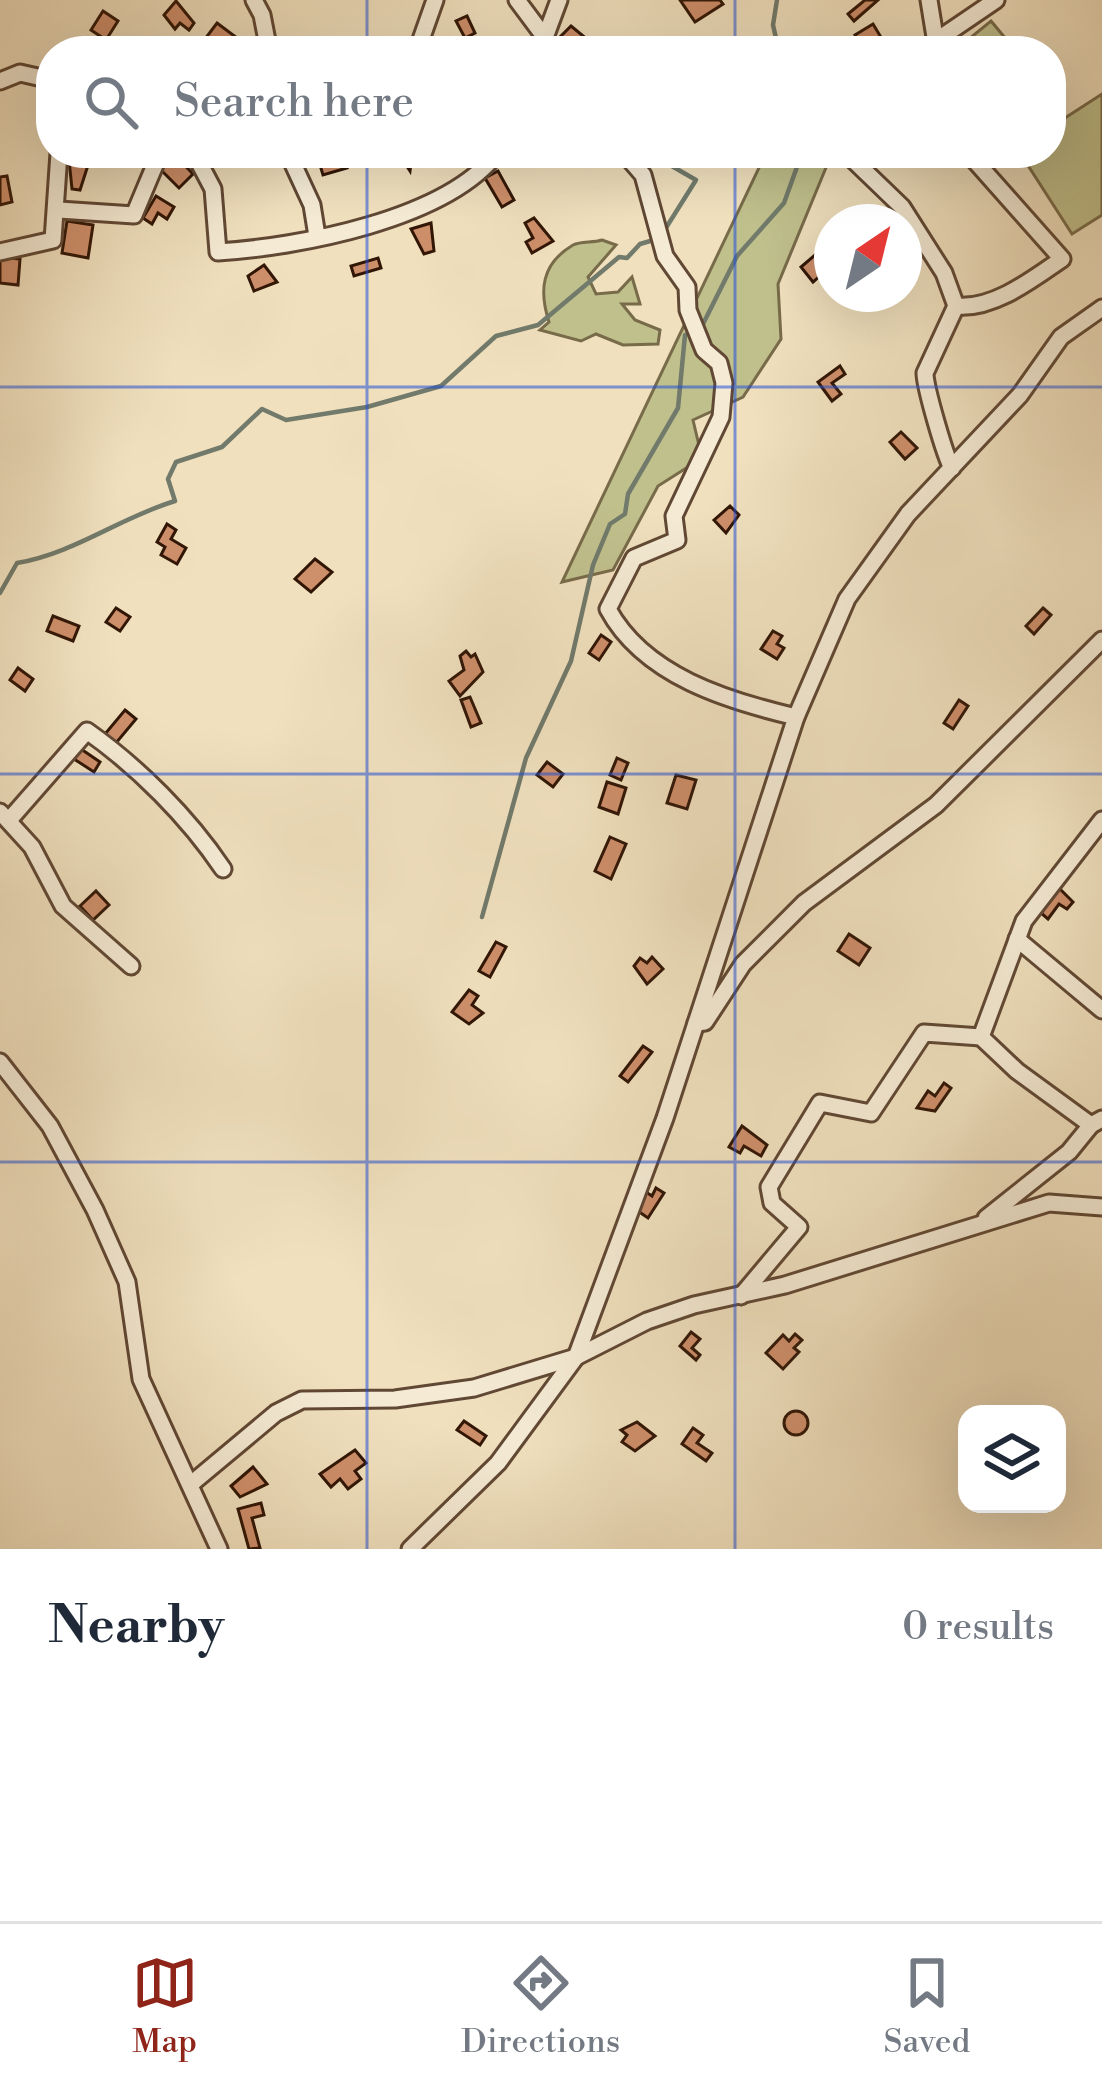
<!DOCTYPE html>
<style>
:root{--surface:#fff;--page:#f6f6f7;--text:#1f2937;--muted:#747a83;--line:#e0e1e3;--accent:#8f2418}
body{margin:0;font-family:"Libre Bodoni",serif;background:var(--page);color:var(--text)}
.controls{position:absolute;right:36px;bottom:36px;display:grid;overflow:hidden;border-radius:24px;box-shadow:0 12px 48px #0002}
.controls button{width:108px;height:108px;display:grid;place-items:center;padding:0;border:0;border-bottom:3px solid var(--line);background:var(--surface);color:var(--text);font:60px sans-serif}
.compass{position:absolute;left:814px;top:204px;width:108px;height:108px;border-radius:50%;background:var(--surface);box-shadow:0 12px 48px #0002;rotate:35deg}
.list{margin:0;padding:0;list-style:none}
h2{display:flex;justify-content:space-between;align-items:center;height:156px;margin:0;padding:0 48px;font-size:51px}
h2 small{font-size:39px;font-weight:400;color:var(--muted)}
.icon{flex:none;width:66px;height:66px;fill:none;stroke:currentColor;stroke-width:2;stroke-linecap:round;stroke-linejoin:round}
.map{position:relative;flex:none;width:1102px;height:1549px;overflow:hidden}
.search{position:absolute;background:var(--surface);box-shadow:0 12px 48px #0002;left:36px;right:36px;top:36px;height:132px;display:flex;align-items:center;gap:30px;box-sizing:border-box;padding:0 42px;border-radius:48px;color:var(--muted);font-size:45px}
.sheet{height:372px;background:var(--surface)}
nav{display:flex;justify-content:space-around;align-items:center;box-sizing:border-box;height:168px;border-top:3px solid var(--line);background:var(--surface);font-size:33px;color:var(--muted)}
nav a{display:grid;justify-items:center;gap:6px}
nav .on{color:var(--accent)}
.map>svg:first-child{display:block}
</style>
<div class="map">
<svg width="1102" height="1549" viewBox="0 0 1102 1549">
<rect width="100%" height="100%" fill="#f0e0be"/>
<filter id="stains"><feTurbulence type="fractalNoise" baseFrequency=".00167" numOctaves="4"/><feColorMatrix values="0 0 0 0 .2 0 0 0 0 .09 0 0 0 0 .02 0 0 0 .5 -.17"/></filter>
<radialGradient id="worn" r=".72"><stop offset=".6" stop-color="#630" stop-opacity="0"/><stop offset="1" stop-color="#630" stop-opacity=".3"/></radialGradient>
<g fill="#c0c08d" stroke="#786b4a" stroke-width="3">
<path d="M991,21L1016,51H954Z"/>
<path d="M1102,94V215L1072,234L1020,153H1051V127Z"/>
<path d="M766,153H832L778,284L781,339L743,397L693,420L702,458L658,486L613,570L562,582Z"/>
<path d="M602,240L616,245L588,277L596,294L618,292L632,277L640,304H622L635,320L660,330L658,344L623,345L596,334L581,341L540,330L549,322C539,291 541,264 573,245C581,241 593,243 602,240Z"/>
</g>
<g fill="none" stroke-linecap="round" stroke-linejoin="round">
<g stroke="#717a6b" stroke-width="4.5">
<path d="M777,0L773,25L779,51"/>
<path d="M664,231L696,180L670,165L671,153"/>
<path d="M702,326L737,256L784,203L802,153"/>
<path d="M0,593L17,563C75,553 119,518 175,501L168,479L176,462L222,447L262,409L286,420L367,407L441,386L496,336L538,325L619,257L627,258L640,244L657,239"/>
<path d="M482,917L526,758L571,661L593,565L610,524L625,514L628,494L678,408L685,335L693,332"/>
</g>
</g>
<g fill="#ce8f6b" stroke="#311606" stroke-width="3">
<path d="M680,0H720L723,4L695,22Z"/>
<path d="M865,0H878L854,21L848,14Z"/>
<path d="M176,1L194,23L189,30L180,23L175,29L164,15Z"/>
<path d="M103,11L118,21L106,40L91,30Z"/>
<path d="M467,16L475,33L465,38L456,21Z"/>
<path d="M217,23L241,41L234,49L220,39L215,46L205,39Z"/>
<path d="M873,24L882,39L861,44L855,35Z"/>
<path d="M571,26L588,40L593,49L565,51L558,39Z"/>
<path d="M323,153H342L347,168L323,175L317,155Z"/>
<path d="M419,153L421,166L411,163L410,171L399,154Z"/>
<path d="M175,155L193,174L179,188L161,170Z"/>
<path d="M69,160L89,162L80,190L72,189Z"/>
<path d="M498,171L514,200L502,207L485,178Z"/>
<path d="M7,176L12,202L0,205V177Z"/>
<path d="M156,196L174,207L167,219L158,213L152,224L143,218Z"/>
<path d="M534,218L553,241L532,253L526,242L533,238L525,223Z"/>
<path d="M67,221L93,225L88,258L62,253Z"/>
<path d="M431,223L434,251L424,254L411,229Z"/>
<path d="M822,249L832,265L813,282L801,267Z"/>
<path d="M0,257L20,259L18,285L0,283Z"/>
<path d="M378,258L381,268L354,276L351,266Z"/>
<path d="M264,265L277,282L254,291L248,276Z"/>
<path d="M840,366L845,374L832,383L841,394L832,401L818,382Z"/>
<path d="M901,432L917,448L905,459L890,442Z"/>
<path d="M730,506L739,515L726,533L714,520Z"/>
<path d="M167,524L176,530L171,539L186,548L177,564L161,555L165,547L157,542Z"/>
<path d="M315,559L332,572L311,592L295,579Z"/>
<path d="M116,608L130,617L120,631L106,622Z"/>
<path d="M1043,608L1051,615L1034,634L1026,626Z"/>
<path d="M53,616L79,626L73,641L47,631Z"/>
<path d="M773,631L782,636L777,644L784,648L777,659L761,649Z"/>
<path d="M601,635L611,642L599,660L589,653Z"/>
<path d="M466,651L471,657L475,654L483,672L460,696L449,681L464,670L460,656Z"/>
<path d="M18,668L33,679L25,691L10,680Z"/>
<path d="M470,697L481,723L471,727L461,700Z"/>
<path d="M959,700L968,706L953,729L944,723Z"/>
<path d="M125,710L136,719L116,743L105,734Z"/>
<path d="M81,749L100,762L94,772L74,759Z"/>
<path d="M617,758L628,763L621,780L610,775Z"/>
<path d="M547,762L563,774L553,787L537,775Z"/>
<path d="M676,775L696,780L687,809L667,803Z"/>
<path d="M607,782L626,788L618,814L599,807Z"/>
<path d="M610,837L626,844L611,879L595,871Z"/>
<path d="M1059,888L1073,902L1067,909L1059,904L1048,919L1041,913Z"/>
<path d="M96,891L109,905L93,920L80,906Z"/>
<path d="M849,934L870,948L859,965L838,951Z"/>
<path d="M496,942L506,947L490,977L479,971Z"/>
<path d="M652,957L663,969L647,984L634,966L640,958L647,963Z"/>
<path d="M469,990L478,996L472,1005L483,1013L469,1024L452,1012Z"/>
<path d="M643,1046L652,1052L628,1082L620,1076Z"/>
<path d="M944,1083L951,1088L935,1111L917,1108L928,1091L935,1096Z"/>
<path d="M742,1126L767,1145L761,1156L744,1146L740,1153L729,1147Z"/>
<path d="M656,1188L664,1193L648,1218L635,1209L646,1192L652,1196Z"/>
<path d="M691,1332L700,1339L692,1348L700,1355L696,1360L680,1346Z"/>
<path d="M795,1334L802,1340L794,1348L799,1352L783,1369L766,1353L783,1335L789,1341Z"/>
<circle cx="796" cy="1423" r="12"/>
<path d="M464,1421L486,1436L480,1445L457,1430Z"/>
<path d="M637,1422L655,1436L635,1451L622,1442L627,1435L621,1430Z"/>
<path d="M693,1428L703,1435L697,1443L712,1453L706,1461L682,1444Z"/>
<path d="M355,1450L366,1463L355,1471L361,1479L348,1489L340,1479L331,1487L320,1474Z"/>
<path d="M253,1467L267,1484L240,1497L231,1486Z"/>
<path d="M261,1503L264,1515L252,1518L260,1548L249,1549L238,1509Z"/>
</g>
<g fill="none" stroke-linecap="round" stroke-linejoin="round">
<defs>
<g id="minor">
<path d="M254,0L262,15L269,51"/>
<path d="M517,0L555,51"/>
<path d="M929,0L935,37"/>
<path d="M417,51L435,0"/>
<path d="M540,51L559,0"/>
<path d="M921,51L996,0"/>
<path d="M0,81L20,73L51,80"/>
<path d="M194,153L213,189L218,252C297,247 446,220 497,153"/>
<path d="M288,153L312,205L317,236"/>
<path d="M624,153L643,175L665,256L687,287L688,310L704,350L719,363L724,383L721,417L674,516L677,540L634,558L608,609C644,676 728,701 796,717"/>
<path d="M846,153L902,207L944,273L956,306L925,373C925,387 945,456 952,468"/>
<path d="M59,210L134,215L160,153"/>
<path d="M0,252L53,240L59,153"/>
<path d="M956,306C993,310 1033,279 1062,259L968,153"/>
<path d="M0,812L32,847L63,906L131,966"/>
<path d="M10,819L87,731C138,767 188,817 223,869"/>
<path d="M1102,820L1024,921L981,1037L1017,1071L1091,1125L1102,1119"/>
<path d="M1017,939L1102,1010"/>
<path d="M696,1023L705,1022L743,964L804,903L936,805L1102,640"/>
<path d="M0,1062L50,1126L95,1210L127,1282L141,1379L219,1549"/>
<path d="M986,1218L1069,1152L1091,1125"/>
<path d="M741,1296L799,1227L772,1203L769,1187L820,1103L871,1113L924,1033L981,1037"/>
<path d="M191,1484L276,1413L302,1400L395,1399L474,1388L576,1357L647,1321L694,1305L785,1285L1049,1203L1102,1207"/>
<path d="M410,1549L498,1463L576,1357L665,1118L796,717L847,599L908,514L1020,395L1061,337L1102,308"/>
</g>
</defs>
<use href="#minor" stroke="#614834" stroke-width="21"/>
<use href="#minor" stroke="#f5ebd5" stroke-width="15"/>
</g>
<path fill="none" stroke="#1d4ed8" stroke-width="3" stroke-opacity="0.55" d="M367,0V51M735,0V51M367,153V1549M735,153V1549M0,387H1102M0,774H1102M0,1162H1102"/>
<rect width="100%" height="100%" filter="url(#stains)"/>
<rect width="100%" height="100%" fill="url(#worn)"/>
</svg>
<div class="controls">
<button><svg class="icon" aria-label="layers" viewBox="0 0 24 24"><path d="M12 4l9 5-9 5-9-5zM3 14l9 5 9-5"/></svg></button>
</div>
<svg class="compass" viewBox="-18 -18 36 36"><path d="M0-13l5 13h-10z" fill="#e53935"/><path d="M0 13l5-13h-10z" fill="#747a83"/></svg>
<div class="search"><svg class="icon" aria-label="search" viewBox="0 0 24 24"><circle cx="10" cy="10" r="6"/><path d="M15 15l6 6"/></svg>Search here</div>
</div>
<section class="sheet">
<h2>Nearby<small>0 results</small></h2>
<ul class="list">
</ul>
</section>
<nav>
<a class="on"><svg class="icon" aria-label="map" viewBox="0 0 24 24"><path d="M3 6l6-2 6 2 6-2v14l-6 2-6-2-6 2zM9 4v14M15 6v14"/></svg>Map</a>
<a><svg class="icon" aria-label="directions" viewBox="0 0 24 24"><path d="M12 3l9 9-9 9-9-9zM9 14v-3h6M13 9l2 2-2 2"/></svg>Directions</a>
<a><svg class="icon" aria-label="saved" viewBox="0 0 24 24"><path d="M7 4h10v16l-5-4-5 4z"/></svg>Saved</a>
</nav>
